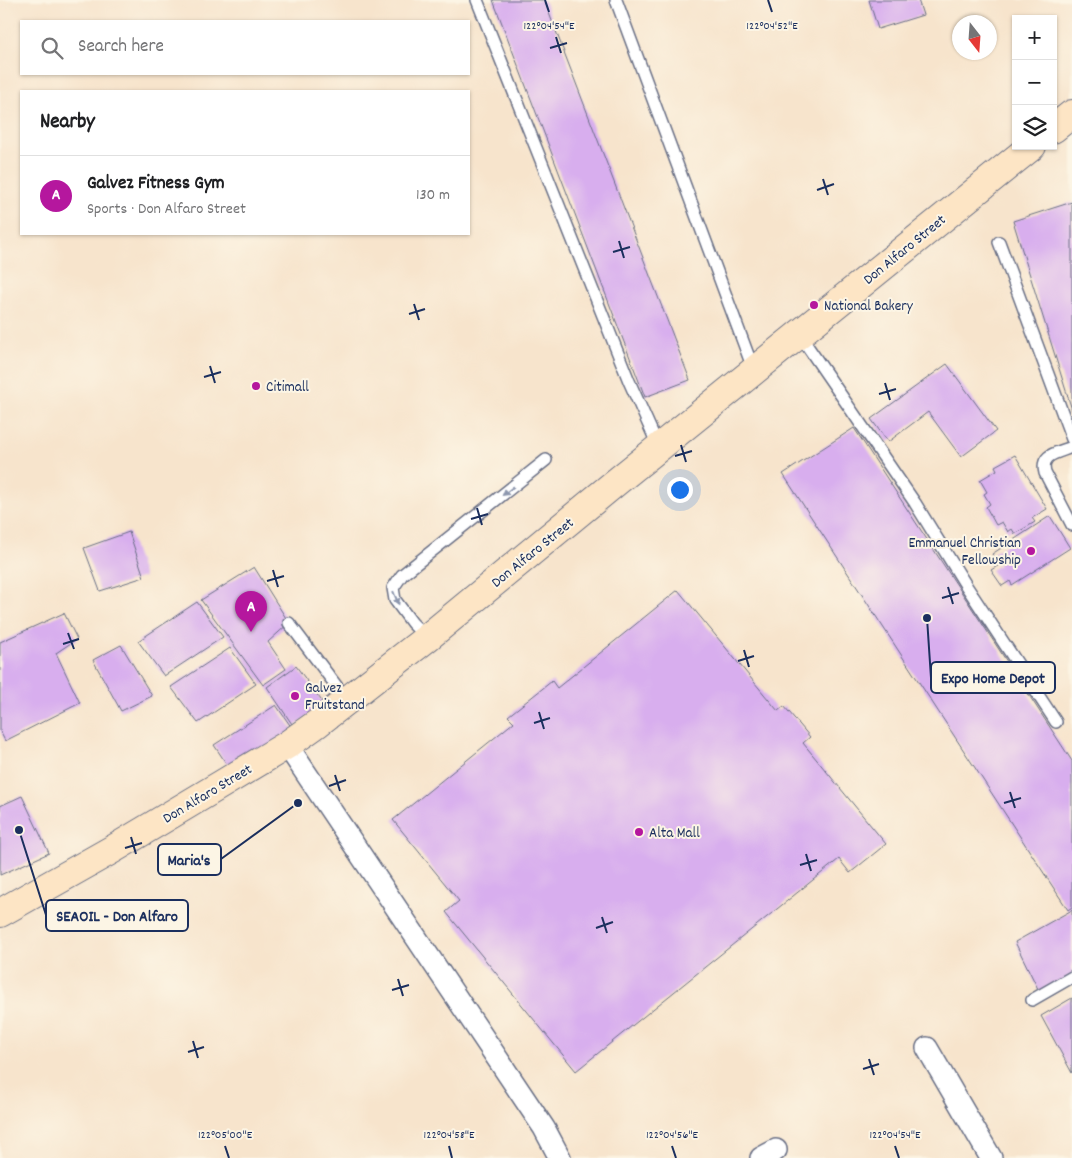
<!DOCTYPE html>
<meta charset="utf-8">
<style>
:root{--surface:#fff;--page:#f2f2f2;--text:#202124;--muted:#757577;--line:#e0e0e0;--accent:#b5179e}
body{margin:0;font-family:Dekko,sans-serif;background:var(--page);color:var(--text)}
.controls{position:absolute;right:15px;top:15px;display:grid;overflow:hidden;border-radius:0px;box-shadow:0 1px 4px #0004}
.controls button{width:45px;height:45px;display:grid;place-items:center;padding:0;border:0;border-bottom:1px solid var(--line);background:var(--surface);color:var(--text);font:25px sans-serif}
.compass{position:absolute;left:952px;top:15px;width:45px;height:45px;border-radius:50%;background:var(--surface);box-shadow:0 1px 4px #0004;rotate:163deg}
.you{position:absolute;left:679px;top:489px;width:18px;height:18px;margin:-12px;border:4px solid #fff;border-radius:50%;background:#1a73e8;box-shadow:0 0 0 8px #1a73e833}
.badge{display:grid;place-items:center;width:32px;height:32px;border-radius:50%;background:var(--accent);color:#fff;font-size:16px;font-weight:700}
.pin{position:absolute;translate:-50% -41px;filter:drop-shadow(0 1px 2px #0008)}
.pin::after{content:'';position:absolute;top:26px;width:18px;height:15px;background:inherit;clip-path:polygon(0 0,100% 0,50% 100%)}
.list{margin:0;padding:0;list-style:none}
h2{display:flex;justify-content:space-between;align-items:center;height:65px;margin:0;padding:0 20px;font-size:21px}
h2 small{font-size:16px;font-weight:400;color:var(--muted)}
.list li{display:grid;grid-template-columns:32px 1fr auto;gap:15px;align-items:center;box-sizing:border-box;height:80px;padding:0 20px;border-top:1px solid var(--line)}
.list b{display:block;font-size:19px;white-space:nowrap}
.list p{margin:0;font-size:16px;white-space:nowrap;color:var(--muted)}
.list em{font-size:16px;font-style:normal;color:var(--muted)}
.icon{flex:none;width:28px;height:28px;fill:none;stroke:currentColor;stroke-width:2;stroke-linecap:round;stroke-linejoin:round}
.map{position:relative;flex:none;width:1072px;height:1158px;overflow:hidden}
.search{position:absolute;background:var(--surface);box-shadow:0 1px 4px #0004;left:20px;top:20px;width:450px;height:55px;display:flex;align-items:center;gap:12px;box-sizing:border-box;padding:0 18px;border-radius:0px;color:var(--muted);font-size:19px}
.panel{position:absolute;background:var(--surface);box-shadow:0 1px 4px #0004;left:20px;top:90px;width:450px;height:145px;border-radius:0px}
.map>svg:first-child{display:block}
</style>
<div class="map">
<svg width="1072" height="1158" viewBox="0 0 1072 1158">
<rect width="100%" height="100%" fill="#fcf5e5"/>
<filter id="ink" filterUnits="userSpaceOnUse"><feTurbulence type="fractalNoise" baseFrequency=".02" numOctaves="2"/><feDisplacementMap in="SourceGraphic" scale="10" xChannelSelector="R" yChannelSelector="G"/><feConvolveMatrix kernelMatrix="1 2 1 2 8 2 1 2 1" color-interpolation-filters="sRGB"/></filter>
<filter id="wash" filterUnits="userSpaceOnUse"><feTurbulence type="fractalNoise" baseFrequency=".0096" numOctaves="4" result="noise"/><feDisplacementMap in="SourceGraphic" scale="20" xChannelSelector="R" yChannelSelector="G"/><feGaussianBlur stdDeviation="1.12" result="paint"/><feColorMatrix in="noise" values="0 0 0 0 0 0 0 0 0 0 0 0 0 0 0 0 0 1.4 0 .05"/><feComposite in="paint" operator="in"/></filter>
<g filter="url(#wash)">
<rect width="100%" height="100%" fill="#f7e4cc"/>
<g id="blocks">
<g fill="#d8aeee">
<path d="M493,0H544L690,380L645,397Z"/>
<path d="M869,0H918L923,15L878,29Z"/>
<path d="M1072,202V410L1013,221Z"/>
<path d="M947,364L996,431L961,457L928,412L888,442L871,419Z"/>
<path d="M854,428L1072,761V907L1068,910L783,474Z"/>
<path d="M1015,455L1047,509L1032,518L1035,522L1015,534L1012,529L1008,532L1002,522L996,525L986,507L990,504L984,494L987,492L980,480L997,470L995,466Z"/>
<path d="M1050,516L1070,548L1012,585L1010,581L1002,586L991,570L999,565L992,554Z"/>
<path d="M129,532L144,577L100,591L84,548Z"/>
<path d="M254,567L289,623L268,642L286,669L263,685L201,600Z"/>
<path d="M678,590L778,711L784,706L810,737L803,743L886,844L850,873L839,859L576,1071L446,912L459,901L393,820L514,722L508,716L552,681L557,688Z"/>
<path d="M197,602L223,637L164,676L138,641Z"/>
<path d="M64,613L77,639L56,653L80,703L5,741L0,731V642Z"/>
<path d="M121,645L152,696L121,711L93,660Z"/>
<path d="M230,648L256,684L198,723L171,687Z"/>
<path d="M296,666L324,704L294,727L267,687Z"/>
<path d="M276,705L294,731L232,772L214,745Z"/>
<path d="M22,796L49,853L0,875V806Z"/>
<path d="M1072,910V977L1041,995L1015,942Z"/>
<path d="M1072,998V1073L1041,1016Z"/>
</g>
</g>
</g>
<g filter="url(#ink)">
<use href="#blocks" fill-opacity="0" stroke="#686e84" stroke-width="1"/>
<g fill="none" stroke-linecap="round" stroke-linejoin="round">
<defs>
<g id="service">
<path d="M477,0L629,381L659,448"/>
<path d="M616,0L754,371"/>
<path d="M999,242L1072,439"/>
<path d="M799,334L915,503L967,587L1056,722"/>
<path d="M1072,447C1057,453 1040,454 1045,473L1072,525"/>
<path d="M289,623L347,700"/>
<path d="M427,638L412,623L395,600L393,588L402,575L546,460"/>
<path d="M1032,1000L1072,977"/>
</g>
<g id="minor">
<path d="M287,745L544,1128L560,1158"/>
<path d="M927,1048L991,1158"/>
<path d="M761,1158L776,1150"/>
</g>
<g id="secondary">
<path d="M1053,129L1072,114"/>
<path d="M0,913L115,848L222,784L287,745L318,723L427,638L615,483L1032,146"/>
</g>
</defs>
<use href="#service" stroke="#686e84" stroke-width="14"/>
<use href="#minor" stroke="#686e84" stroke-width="24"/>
<use href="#secondary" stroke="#686e84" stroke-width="30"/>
<use href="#service" stroke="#fff" stroke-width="11"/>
<use href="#minor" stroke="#fff" stroke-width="21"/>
<use href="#secondary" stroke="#fde5c5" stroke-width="28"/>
</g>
<defs><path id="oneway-solid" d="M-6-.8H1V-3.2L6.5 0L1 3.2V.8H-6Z" transform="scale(1.25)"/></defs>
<g fill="#8d97ae">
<use href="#oneway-solid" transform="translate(508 491) rotate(142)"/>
<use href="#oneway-solid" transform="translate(396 598) rotate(67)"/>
</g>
</g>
<path fill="none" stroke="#1b2f5e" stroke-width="2" d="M545,0L549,12M768,0L772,12M556,37L561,53M550,48L567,43M823,179L828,195M817,190L834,184M619,241L624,258M613,252L630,247M414,304L419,320M409,314L425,309M210,366L215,383M204,377L221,372M885,383L890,400M879,394L896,389M681,445L686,462M675,456L692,451M477,508L482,525M471,519L488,514M273,570L278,587M267,581L284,576M948,587L953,604M942,598L959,593M68,633L74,649M63,644L79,639M744,650L749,667M738,661L754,656M539,712L544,729M534,723L550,718M335,775L340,791M329,786L346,780M1010,792L1015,808M1004,803L1021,798M131,837L136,854M125,848L142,843M806,854L811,871M800,865L817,860M602,917L607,933M596,928L613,922M398,979L403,996M392,990L409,985M193,1041L198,1058M188,1052L204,1047M869,1059L874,1075M863,1069L879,1064M225,1146L229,1158M449,1146L452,1158M672,1146L676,1158M895,1146L899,1158"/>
<g fill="#b5179e" stroke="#fcf5e5" stroke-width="2">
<circle cx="814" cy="305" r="5"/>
<circle cx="256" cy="386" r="5"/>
<circle cx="1031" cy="551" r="5"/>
<circle cx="295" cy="696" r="5"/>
<circle cx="639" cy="832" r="5"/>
</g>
<g text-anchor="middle" stroke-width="4" stroke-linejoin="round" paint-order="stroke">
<g font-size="15" fill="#1b2f5e" stroke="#fcf5e5">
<text transform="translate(904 249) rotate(-39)" y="5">Don Alfaro Street</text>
<text transform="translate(532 552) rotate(-39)" y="5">Don Alfaro Street</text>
<text transform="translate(207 793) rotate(-31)" y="5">Don Alfaro Street</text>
</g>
<g font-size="15" fill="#1b2f5e" stroke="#fcf5e5" text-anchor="start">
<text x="824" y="310">National Bakery</text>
<text x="266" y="391">Citimall</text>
<text x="1021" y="547" text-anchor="end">Emmanuel Christian<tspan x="1021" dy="17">Fellowship</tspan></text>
<text x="305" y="692">Galvez<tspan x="305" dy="17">Fruitstand</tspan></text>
<text x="649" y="837">Alta Mall</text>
</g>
</g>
<g font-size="12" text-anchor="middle" fill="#1b2f5e" stroke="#fcf5e5" stroke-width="4" stroke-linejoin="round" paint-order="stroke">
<text x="549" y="29">122°04'54"E</text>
<text x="772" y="29">122°04'52"E</text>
<text x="225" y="1138">122°05'00"E</text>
<text x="449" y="1138">122°04'58"E</text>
<text x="672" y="1138">122°04'56"E</text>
<text x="895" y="1138">122°04'54"E</text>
</g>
<path fill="none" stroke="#1b2f5e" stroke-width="2" d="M927 618L931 678M298 803L221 859M19 830L46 915"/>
<g fill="#1b2f5e" stroke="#fcf5e5" stroke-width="2">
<circle cx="927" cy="618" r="5"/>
<circle cx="298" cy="803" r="5"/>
<circle cx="19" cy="830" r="5"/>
</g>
<g fill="#fcf5e5" stroke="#1b2f5e" stroke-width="2">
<rect x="931" y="662" width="124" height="31" rx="5"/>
<rect x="158" y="844" width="63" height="31" rx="5"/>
<rect x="46" y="900" width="142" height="31" rx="5"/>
</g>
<g font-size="16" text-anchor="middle" font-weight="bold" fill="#1b2f5e">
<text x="993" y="683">Expo Home Depot</text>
<text x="189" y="865">Maria's</text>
<text x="117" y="921">SEAOIL - Don Alfaro</text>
</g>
</svg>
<div class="controls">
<button>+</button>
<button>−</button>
<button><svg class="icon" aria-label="layers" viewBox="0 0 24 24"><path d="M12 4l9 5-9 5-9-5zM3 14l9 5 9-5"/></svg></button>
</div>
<svg class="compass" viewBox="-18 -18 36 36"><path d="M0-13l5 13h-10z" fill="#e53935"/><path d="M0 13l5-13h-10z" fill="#757577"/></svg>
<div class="you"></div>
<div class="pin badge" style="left:251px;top:632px">A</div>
<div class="search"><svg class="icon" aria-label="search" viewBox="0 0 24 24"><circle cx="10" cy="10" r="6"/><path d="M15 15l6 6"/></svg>Search here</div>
<section class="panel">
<h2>Nearby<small></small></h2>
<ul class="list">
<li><span class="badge">A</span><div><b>Galvez Fitness Gym</b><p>Sports · Don Alfaro Street</p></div><em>130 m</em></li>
</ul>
</section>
</div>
